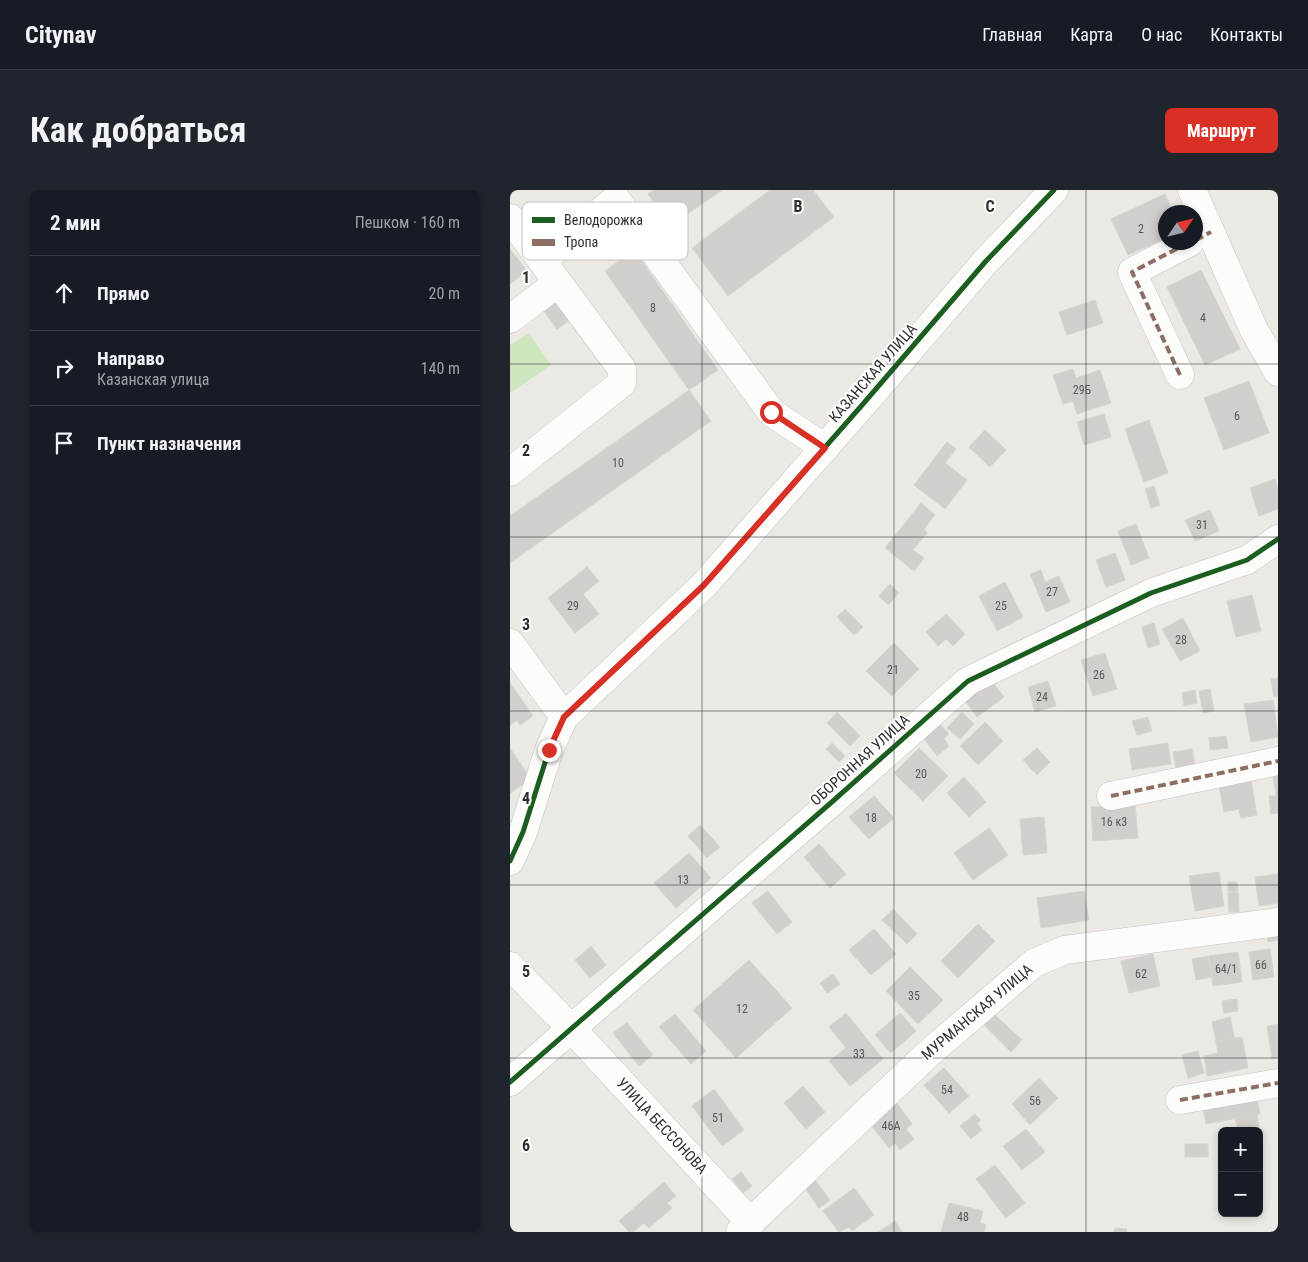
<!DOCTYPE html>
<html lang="ru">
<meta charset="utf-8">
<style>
:root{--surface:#171b24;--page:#20242c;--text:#f1f3f6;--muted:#9ea1a6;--line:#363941;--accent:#d93025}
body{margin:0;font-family:"Roboto Condensed",sans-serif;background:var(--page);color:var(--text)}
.controls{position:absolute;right:15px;bottom:15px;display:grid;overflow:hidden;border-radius:8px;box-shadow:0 2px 8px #0003}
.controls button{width:45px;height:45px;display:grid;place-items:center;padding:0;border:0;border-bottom:1px solid var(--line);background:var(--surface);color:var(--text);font:25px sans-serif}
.compass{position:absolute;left:648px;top:15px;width:45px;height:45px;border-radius:50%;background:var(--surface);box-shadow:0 2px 8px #0003;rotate:55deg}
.stop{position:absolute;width:15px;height:15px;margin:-11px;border:4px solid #d93025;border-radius:50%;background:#fff}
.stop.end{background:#d93025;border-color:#fff;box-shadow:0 1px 5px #0008}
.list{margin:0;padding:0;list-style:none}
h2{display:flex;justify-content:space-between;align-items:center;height:65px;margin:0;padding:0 20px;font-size:21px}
h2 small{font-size:16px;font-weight:400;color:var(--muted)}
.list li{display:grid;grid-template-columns:32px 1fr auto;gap:15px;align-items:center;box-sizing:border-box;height:75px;padding:0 20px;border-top:1px solid var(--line)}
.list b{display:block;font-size:19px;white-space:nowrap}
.list p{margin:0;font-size:16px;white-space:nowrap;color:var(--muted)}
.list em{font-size:16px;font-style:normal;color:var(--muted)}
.icon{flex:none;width:28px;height:28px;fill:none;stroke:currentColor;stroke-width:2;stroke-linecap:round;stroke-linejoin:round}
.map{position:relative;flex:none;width:768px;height:1042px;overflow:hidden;border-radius:8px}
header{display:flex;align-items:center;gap:30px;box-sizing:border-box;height:70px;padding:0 25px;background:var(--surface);border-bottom:1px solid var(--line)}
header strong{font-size:24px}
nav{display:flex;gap:28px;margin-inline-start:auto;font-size:18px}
.intro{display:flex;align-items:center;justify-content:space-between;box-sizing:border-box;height:120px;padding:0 30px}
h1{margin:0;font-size:35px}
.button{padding:12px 22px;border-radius:8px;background:var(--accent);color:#fff;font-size:18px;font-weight:700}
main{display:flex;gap:30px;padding:0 30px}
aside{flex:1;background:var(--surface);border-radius:8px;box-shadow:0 2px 8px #0003}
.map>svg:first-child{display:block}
</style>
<header>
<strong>Citynav</strong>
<nav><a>Главная</a><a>Карта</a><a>О нас</a><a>Контакты</a></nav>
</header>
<div class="intro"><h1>Как добраться</h1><a class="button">Маршрут</a></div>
<main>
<aside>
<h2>2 мин<small>Пешком · 160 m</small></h2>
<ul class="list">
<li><svg class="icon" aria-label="ahead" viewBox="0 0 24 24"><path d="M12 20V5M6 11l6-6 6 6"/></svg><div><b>Прямо</b></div><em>20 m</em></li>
<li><svg class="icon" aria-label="right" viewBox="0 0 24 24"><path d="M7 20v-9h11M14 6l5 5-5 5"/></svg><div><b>Направо</b><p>Казанская улица</p></div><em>140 m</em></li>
<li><svg class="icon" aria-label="arrive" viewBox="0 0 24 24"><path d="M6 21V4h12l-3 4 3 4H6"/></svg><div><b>Пункт назначения</b></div></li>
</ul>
</aside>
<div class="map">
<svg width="768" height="1042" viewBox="0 0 768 1042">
<rect width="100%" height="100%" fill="#ece8e4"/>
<path fill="#cee6be" d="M19,143L41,175L0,203V155Z"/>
<g fill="#d1cecb" stroke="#d7d4d0">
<path d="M144,0H212L160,36L138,4Z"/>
<path d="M260,0H303L324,27L218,106L182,58Z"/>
<path d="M655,4L663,22H656V48L618,65L601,29Z"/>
<path d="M0,59L17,81L0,94Z"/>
<path d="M124,60L208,180L179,200L95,81Z"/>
<path d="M691,80L730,159L695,175L657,97Z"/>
<path d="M46,104L64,127L47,139L30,116Z"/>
<path d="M585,110L593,133L557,145L549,122Z"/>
<path d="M563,179L566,188L590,180L601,213L567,224L563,211L553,214L543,185Z"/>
<path d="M739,191L759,243L714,260L694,208Z"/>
<path d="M179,200L201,231L0,373V326Z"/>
<path d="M594,224L601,247L574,255L567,232Z"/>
<path d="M639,230L658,283L634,292L615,239Z"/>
<path d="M475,240L496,260L480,277L459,257Z"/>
<path d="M437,252L446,259L435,273L457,290L435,319L404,295Z"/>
<path d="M765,289L768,299V319L749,326L740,298Z"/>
<path d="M644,296L650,315L641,318L635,299Z"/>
<path d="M411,313L425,325L414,339L417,343L403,360L414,368L404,381L375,358Z"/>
<path d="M700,320L709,341L685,351L675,330Z"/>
<path d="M626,334L639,368L621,375L608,341Z"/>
<path d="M605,363L615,390L596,397L586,370Z"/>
<path d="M77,377L89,391L73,404L89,424L65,443L38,408Z"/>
<path d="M531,380L535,392L549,386L560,412L536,422L520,384Z"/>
<path d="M495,392L513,427L487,441L469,406Z"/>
<path d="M380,394L389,403L378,415L369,406Z"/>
<path d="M742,405L751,441L726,447L717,411Z"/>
<path d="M335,419L353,437L344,445L327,427Z"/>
<path d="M436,424L455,444L443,456L436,449L428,456L416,442Z"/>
<path d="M673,428L690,461L670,471L652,439Z"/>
<path d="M644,433L650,454L638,458L632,437Z"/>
<path d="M384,453L409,479L382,506L356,481Z"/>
<path d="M595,463L607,499L583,506L571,470Z"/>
<path d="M768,488V506L764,507L761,489Z"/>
<path d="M480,489L494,507L467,527L454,509Z"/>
<path d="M538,491L546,516L525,522L518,497Z"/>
<path d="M0,493L23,526L10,535L7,530L0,535Z"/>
<path d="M700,499L704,521L693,523L689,501Z"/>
<path d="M685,500L687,513L674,516L672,503Z"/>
<path d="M763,510L768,547L741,552L734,514Z"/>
<path d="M327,522L350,546L340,556L317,533Z"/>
<path d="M452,522L464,534L450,549L437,538Z"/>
<path d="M638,527L642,541L627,545L622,531Z"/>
<path d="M426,530L439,544L434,549L439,556L427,566L411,545Z"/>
<path d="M475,532L493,551L468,575L450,556Z"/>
<path d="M716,546L718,558L700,560L699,548Z"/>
<path d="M322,553L335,566L329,572L316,559Z"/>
<path d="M658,553L661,574L622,580L619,559Z"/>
<path d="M0,558L21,589L0,603Z"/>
<path d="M409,558L438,586L413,611L384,583Z"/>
<path d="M527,558L540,572L527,585L513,570Z"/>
<path d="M682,559L686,580L667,583L663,562Z"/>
<path d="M768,576V623L761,624L759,606H766L762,577Z"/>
<path d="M740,584L747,625L731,628L729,619L714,622L708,591Z"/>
<path d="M454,587L476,612L459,627L437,603Z"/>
<path d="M364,606L384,628L359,649L339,627Z"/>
<path d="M625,614L628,648L583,651L581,617Z"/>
<path d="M534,627L537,663L513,665L510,629Z"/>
<path d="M190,635L210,657L197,668L178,646Z"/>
<path d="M479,638L498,665L463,690L444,663Z"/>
<path d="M309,654L336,684L320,698L294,667Z"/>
<path d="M179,663L201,688L166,718L144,693Z"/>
<path d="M709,682L714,716L685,721L679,686Z"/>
<path d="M768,684V713L749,716L745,687Z"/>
<path d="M718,692H727L728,701L718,702Z"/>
<path d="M258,701L282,732L267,744L242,713Z"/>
<path d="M574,701L579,730L531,738L527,708Z"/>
<path d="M728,702L729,722H719L718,703Z"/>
<path d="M383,719L407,744L397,754L372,730Z"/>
<path d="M468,734L485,751L448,788L431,771Z"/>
<path d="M364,739L386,764L361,785L339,760Z"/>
<path d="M768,740V750L758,752L756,742Z"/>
<path d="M81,756L96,775L80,788L65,770Z"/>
<path d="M760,759L764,787L743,790L739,762Z"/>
<path d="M728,762L732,792L703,796L699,766Z"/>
<path d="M643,764L650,796L619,803L611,771Z"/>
<path d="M698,766L702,787L686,790L682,769Z"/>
<path d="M239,770L282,818L226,868L183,820Z"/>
<path d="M400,777L433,810L408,834L376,801Z"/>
<path d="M323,784L330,794L317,803L310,793Z"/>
<path d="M727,809L728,821L714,823L712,811Z"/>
<path d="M336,823L373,869L340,896L319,871L336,858L319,837Z"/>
<path d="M390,823L406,841L381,863L365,845Z"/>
<path d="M165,824L196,861L181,874L149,837Z"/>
<path d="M484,824L512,850L501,862L474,835Z"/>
<path d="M720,827L725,849L706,852L702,832Z"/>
<path d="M117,833L143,865L129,876L103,843Z"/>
<path d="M768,834V868L762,869L757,836Z"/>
<path d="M732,847L738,878L697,886L694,866L708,863L706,852Z"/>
<path d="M688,861L694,883L678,888L672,865Z"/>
<path d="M434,878L459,906L439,923L414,895Z"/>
<path d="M529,888L548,908L520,935L502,914Z"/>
<path d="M293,896L315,922L296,939L274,913Z"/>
<path d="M204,899L234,940L212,956L182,916Z"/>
<path d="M746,903L750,924L696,934L692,913Z"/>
<path d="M387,913L402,934L396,939L404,949L390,960L385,953L379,958L360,934Z"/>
<path d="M465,924L471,930L467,933L472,940L461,949L450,936Z"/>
<path d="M747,925L753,959L749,960V941H728L725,928Z"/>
<path d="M516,939L535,962L512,980L493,956Z"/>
<rect x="675" y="954" width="23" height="13"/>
<path d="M485,975L515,1013L496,1028L466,989Z"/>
<path d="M231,982L242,996L233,1003L222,989Z"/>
<path d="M302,986L320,1010L309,1018L292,994Z"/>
<path d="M154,992L166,1006L157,1013L162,1018L139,1038L134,1033L123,1042H119L109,1031Z"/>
<path d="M344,998L364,1025L342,1041L339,1037L329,1042L313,1021Z"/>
<path d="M439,1013L473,1021L470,1033L476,1035L474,1042H431Z"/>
<path d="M385,1031L392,1042H368Z"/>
<path d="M605,1038L617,1039L616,1042H604Z"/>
</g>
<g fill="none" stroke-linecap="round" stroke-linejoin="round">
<defs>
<g id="minor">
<path d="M682,0L744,140L768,182"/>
<path d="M0,28L32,71"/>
<path d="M0,129L48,93"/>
<path d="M670,185L622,82L680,52"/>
<path d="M0,282L112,193V179L32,71L106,9L261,222L315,258"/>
<path d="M0,453L54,527"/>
<path d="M601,606L768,571"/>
<path d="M0,671L13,642L39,560L54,527L194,395L353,214L476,71L544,0"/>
<path d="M0,776L62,839L241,1033"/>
<path d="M0,892L323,611L458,491L641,403L737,370L768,349"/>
<path d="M670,910L768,893"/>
<path d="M230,1042L419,863L524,773L555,760L768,732"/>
</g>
</defs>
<use href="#minor" stroke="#c5c4c5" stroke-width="29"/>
<use href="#minor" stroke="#fcfcfb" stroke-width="28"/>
<g stroke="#8d6e63" stroke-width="4" stroke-dasharray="8 4" stroke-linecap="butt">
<path d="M686,50L701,42"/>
<path d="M670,185L622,82L680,52"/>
<path d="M601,606L768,571"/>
<path d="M670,910L768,893"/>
</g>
<defs>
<g id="cycleway">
<path d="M0,671L13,642L39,560L54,527L194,395L353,214L476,71L544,0"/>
<path d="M0,892L323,611L458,491L641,403L737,370L768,349"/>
</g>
</defs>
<use href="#cycleway" stroke="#fff" stroke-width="8"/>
<use href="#cycleway" stroke="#1b5e20" stroke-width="5"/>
</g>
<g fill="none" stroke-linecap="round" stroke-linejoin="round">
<path stroke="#d93025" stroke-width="6" d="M39,560L54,527L194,395L315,258L261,222"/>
</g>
<path fill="none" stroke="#2e2e2e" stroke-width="1" stroke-opacity="0.55" d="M192,0V1042M384,0V1042M576,0V1042M0,174H768M0,347H768M0,521H768M0,695H768M0,868H768"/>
<g text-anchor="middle" stroke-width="4" stroke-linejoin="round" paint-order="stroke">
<g font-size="12" fill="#585857">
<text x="631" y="43">2</text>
<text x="143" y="122">8</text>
<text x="693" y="132">4</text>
<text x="572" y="204">29Б</text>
<text x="727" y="230">6</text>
<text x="108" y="277">10</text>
<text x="692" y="339">31</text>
<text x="542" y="406">27</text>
<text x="63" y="420">29</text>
<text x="491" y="420">25</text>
<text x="671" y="454">28</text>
<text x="383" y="484">21</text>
<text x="589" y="489">26</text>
<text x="532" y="511">24</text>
<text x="411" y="588">20</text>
<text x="361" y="632">18</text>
<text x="604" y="636">16 к3</text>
<text x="173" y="694">13</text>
<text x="751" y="779">66</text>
<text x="716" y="783">64/1</text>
<text x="631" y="788">62</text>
<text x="404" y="810">35</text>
<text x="232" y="823">12</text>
<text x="349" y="868">33</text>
<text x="437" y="904">54</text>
<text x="525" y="915">56</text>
<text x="208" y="932">51</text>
<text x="381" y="940">46А</text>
<text x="453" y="1031">48</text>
</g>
<g font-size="15" fill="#2e2e2e" stroke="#fff">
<text transform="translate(363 183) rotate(-49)" y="5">КАЗАНСКАЯ УЛИЦА</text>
<text transform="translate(350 570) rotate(-42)" y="5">ОБОРОННАЯ УЛИЦА</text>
<text transform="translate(467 822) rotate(-40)" y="5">МУРМАНСКАЯ УЛИЦА</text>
<text transform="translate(152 936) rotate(47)" y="5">УЛИЦА БЕССОНОВА</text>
</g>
</g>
<rect x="12" y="12" width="166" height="58" rx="8" fill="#fff" stroke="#c0c0c0" stroke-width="1"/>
<rect x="22" y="27" width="23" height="6" fill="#1b5e20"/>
<rect x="22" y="49" width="23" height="7" fill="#8d6e63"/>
<g font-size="14" fill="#2e2e2e">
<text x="54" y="35">Велодорожка</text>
<text x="54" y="57">Тропа</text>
</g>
<g font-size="16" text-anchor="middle" font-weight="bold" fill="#2e2e2e" stroke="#fff" stroke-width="4" stroke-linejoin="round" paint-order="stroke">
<text x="288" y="22">B</text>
<text x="480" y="22">C</text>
<text x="16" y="93">1</text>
<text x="16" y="266">2</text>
<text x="16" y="440">3</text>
<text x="16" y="614">4</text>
<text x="16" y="787">5</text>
<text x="16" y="961">6</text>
</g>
</svg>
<div class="controls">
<button>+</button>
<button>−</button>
</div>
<svg class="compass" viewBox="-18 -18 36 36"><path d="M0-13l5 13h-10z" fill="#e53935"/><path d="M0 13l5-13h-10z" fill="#9ea1a6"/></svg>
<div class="stop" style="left:261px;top:222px"></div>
<div class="stop end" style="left:39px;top:560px"></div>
</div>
</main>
